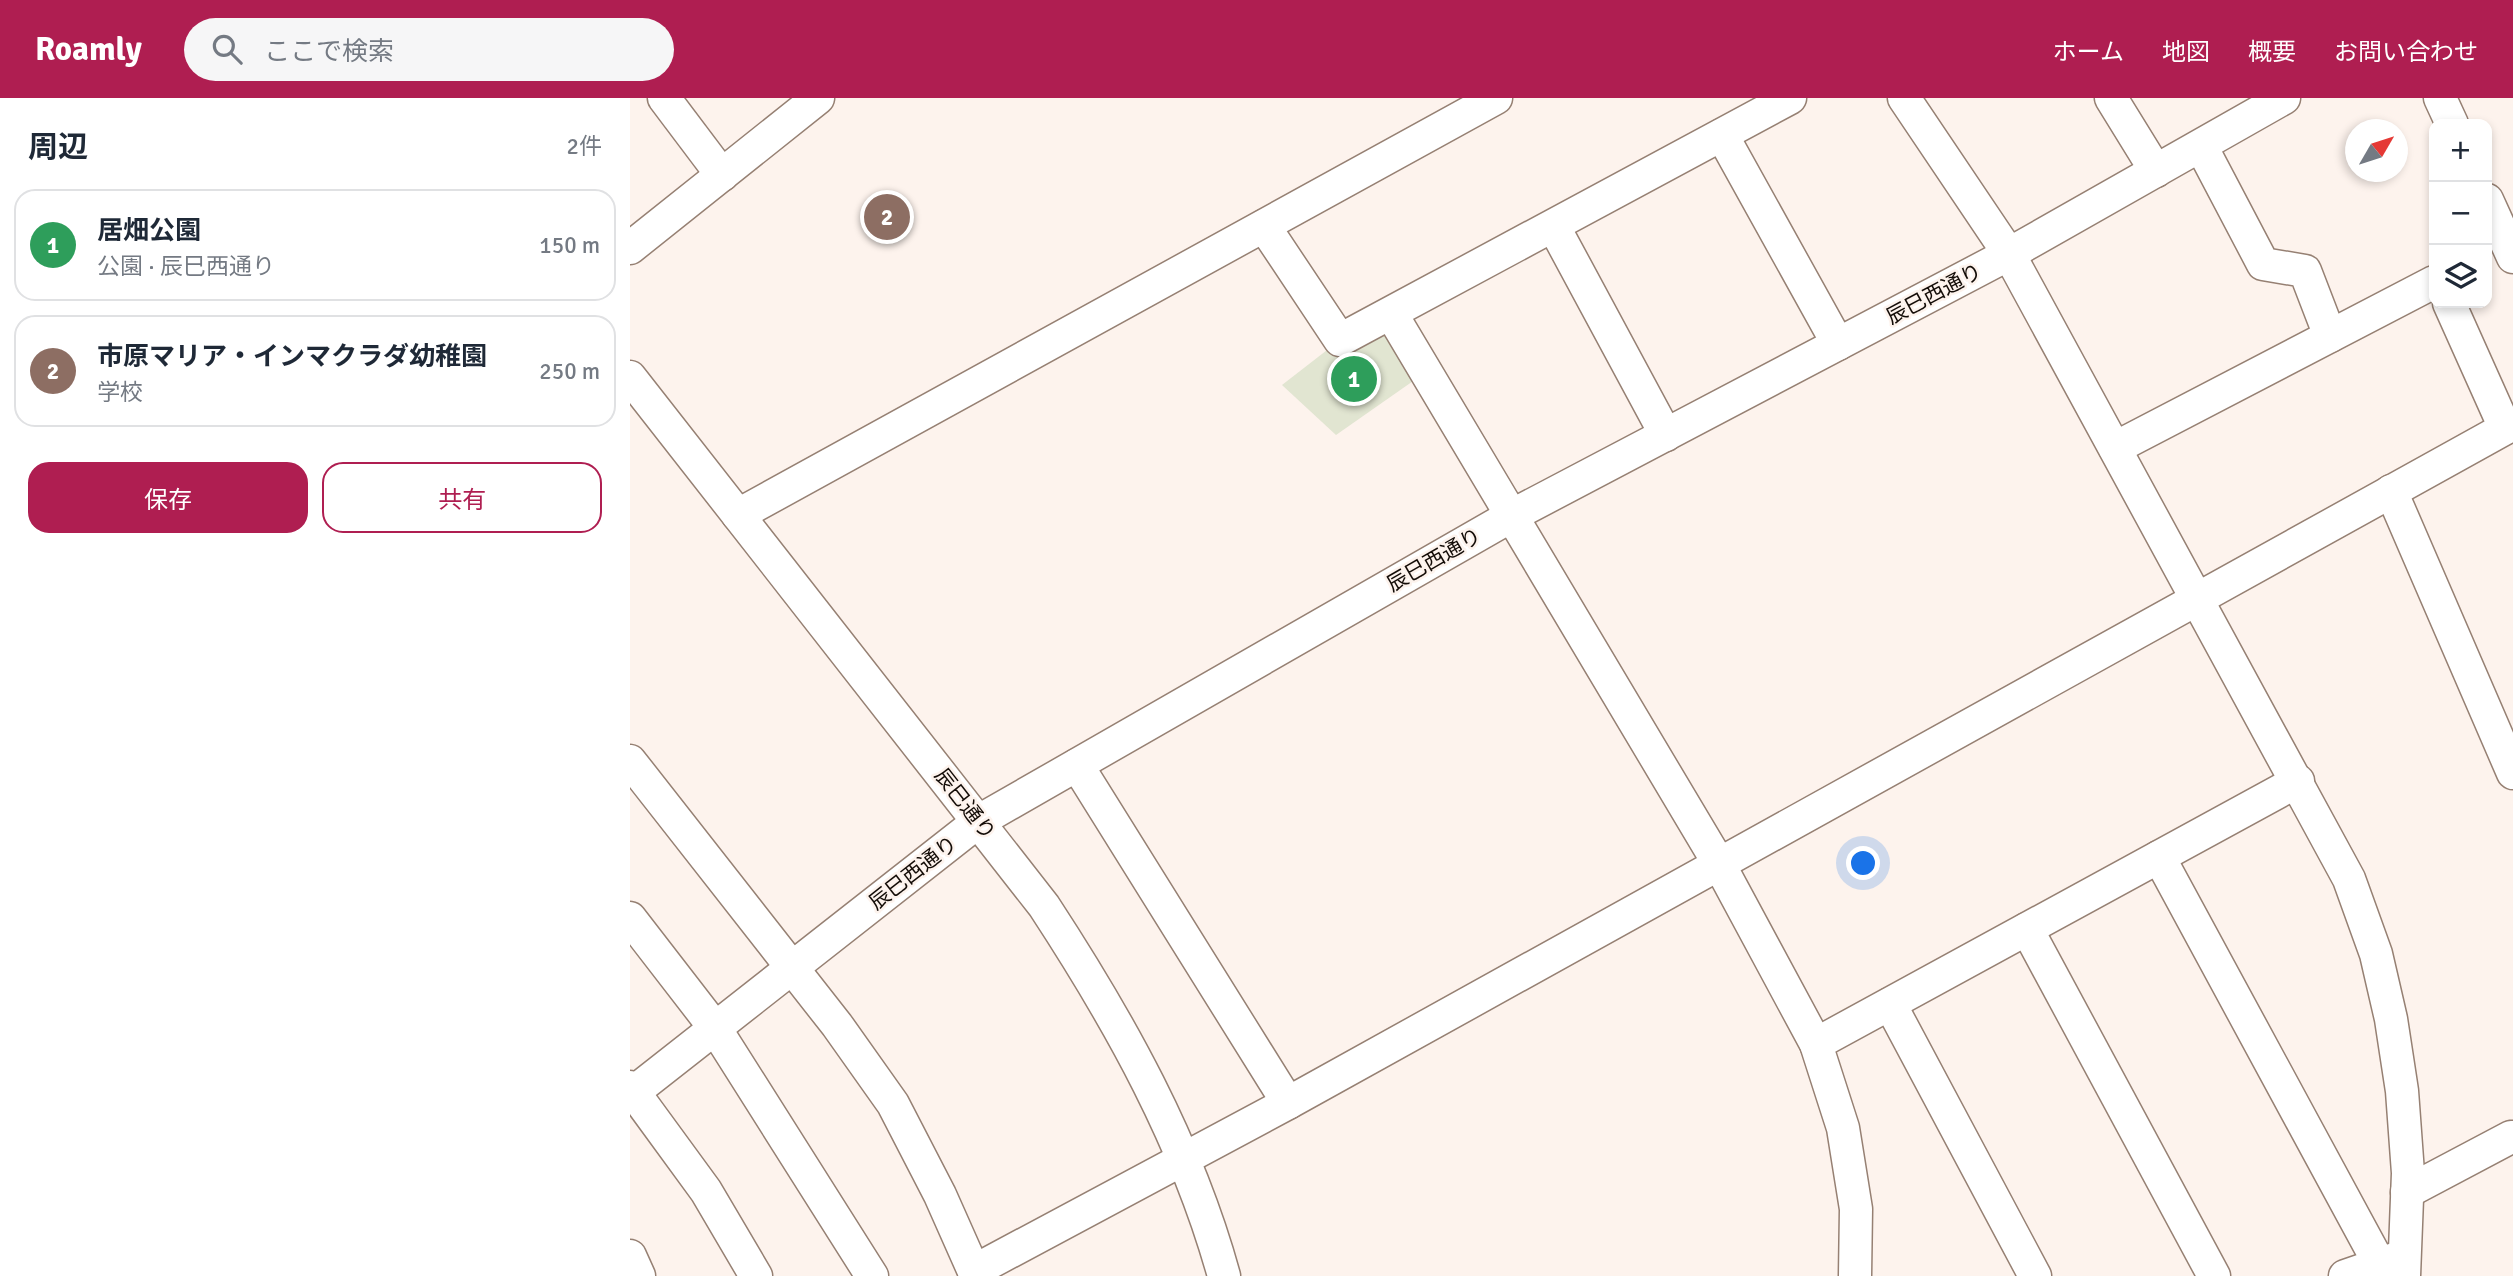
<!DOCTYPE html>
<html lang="ja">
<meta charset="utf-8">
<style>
:root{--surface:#fff;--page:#f6f6f7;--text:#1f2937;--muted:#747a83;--line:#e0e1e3;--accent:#af1e51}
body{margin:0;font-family:Signika,"Noto Sans JP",sans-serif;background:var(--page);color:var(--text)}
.controls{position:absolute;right:21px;top:21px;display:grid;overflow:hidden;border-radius:14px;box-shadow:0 4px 10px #0003}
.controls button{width:63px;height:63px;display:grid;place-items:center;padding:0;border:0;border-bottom:2px solid var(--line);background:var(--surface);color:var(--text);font:35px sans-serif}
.compass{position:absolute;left:1715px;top:21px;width:63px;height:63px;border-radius:50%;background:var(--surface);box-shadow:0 4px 10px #0003;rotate:51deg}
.you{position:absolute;left:1234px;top:766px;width:24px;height:24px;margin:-18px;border:5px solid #fff;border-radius:50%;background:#1a73e8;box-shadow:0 0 0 10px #1a73e833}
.badge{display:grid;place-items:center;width:46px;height:46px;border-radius:50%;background:var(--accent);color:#fff;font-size:23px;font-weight:700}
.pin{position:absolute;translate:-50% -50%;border:4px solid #fff;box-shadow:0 2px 7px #0006}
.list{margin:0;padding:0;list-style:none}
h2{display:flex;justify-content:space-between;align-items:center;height:91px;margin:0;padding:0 28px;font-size:30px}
h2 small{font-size:23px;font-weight:400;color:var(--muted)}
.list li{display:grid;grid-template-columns:46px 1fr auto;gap:21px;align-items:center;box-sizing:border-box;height:112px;margin:0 14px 14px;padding:0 14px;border:2px solid var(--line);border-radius:21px}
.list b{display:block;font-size:26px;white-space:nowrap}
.list p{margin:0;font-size:23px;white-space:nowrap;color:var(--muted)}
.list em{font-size:23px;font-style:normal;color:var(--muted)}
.actions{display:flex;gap:14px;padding:21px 28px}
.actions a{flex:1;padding:16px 0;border:2px solid var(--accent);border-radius:21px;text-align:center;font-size:24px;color:var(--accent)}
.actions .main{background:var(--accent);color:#fff}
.icon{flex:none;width:38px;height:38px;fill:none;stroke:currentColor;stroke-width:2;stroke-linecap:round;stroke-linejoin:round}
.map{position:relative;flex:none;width:1883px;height:1178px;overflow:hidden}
header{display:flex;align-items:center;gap:42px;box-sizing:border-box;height:98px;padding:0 35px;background:var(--accent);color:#fff}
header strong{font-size:33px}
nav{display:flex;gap:38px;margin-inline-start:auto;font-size:24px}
.search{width:490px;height:63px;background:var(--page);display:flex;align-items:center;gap:18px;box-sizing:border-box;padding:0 24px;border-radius:38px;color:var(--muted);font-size:26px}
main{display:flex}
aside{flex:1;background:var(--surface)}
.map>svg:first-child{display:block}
</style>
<header>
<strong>Roamly</strong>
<div class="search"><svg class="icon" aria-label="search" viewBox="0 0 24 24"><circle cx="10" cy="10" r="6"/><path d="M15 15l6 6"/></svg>ここで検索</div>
<nav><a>ホーム</a><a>地図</a><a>概要</a><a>お問い合わせ</a></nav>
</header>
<main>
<aside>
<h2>周辺<small>2件</small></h2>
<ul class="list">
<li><span class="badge" style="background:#2e9e5b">1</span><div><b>居畑公園</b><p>公園 · 辰巳西通り</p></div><em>150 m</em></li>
<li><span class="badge" style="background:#8d6e63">2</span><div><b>市原マリア・インマクラダ幼稚園</b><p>学校</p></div><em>250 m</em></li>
</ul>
<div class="actions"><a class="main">保存</a><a>共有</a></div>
</aside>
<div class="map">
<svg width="1883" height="1178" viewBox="0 0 1883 1178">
<rect width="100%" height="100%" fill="#fdf3ed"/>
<path fill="#e1e5d1" d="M762,217L796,274L706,337L652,287L710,242Z"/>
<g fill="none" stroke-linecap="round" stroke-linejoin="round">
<defs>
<g id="minor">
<path d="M34,0L92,77"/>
<path d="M1274,0L1379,156L1719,781L1746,856L1761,921L1772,993L1778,1075L1774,1178"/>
<path d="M1481,0L1526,73"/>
<path d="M1810,0L1822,26"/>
<path d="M1092,37L1208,246"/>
<path d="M1571,48L1633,166L1675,173L1700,238"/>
<path d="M1857,102L1883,159"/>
<path d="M634,128L710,242L1160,0"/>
<path d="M924,129L1036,337"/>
<path d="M0,150L188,0"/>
<path d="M1819,205L1875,330"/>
<path d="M762,217L1088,764L1186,946L1213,1030L1226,1111L1225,1178"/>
<path d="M0,279L414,808C490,924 557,1044 594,1178"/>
<path d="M1485,350L1804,184"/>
<path d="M1761,393L1883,675"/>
<path d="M108,417L866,0"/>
<path d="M0,663L207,927L263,1006L310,1097L346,1178"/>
<path d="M447,667L658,1005"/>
<path d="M1529,759L1750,1167"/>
<path d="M0,820L85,930L242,1178"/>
<path d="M1397,831L1584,1178"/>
<path d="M1260,906L1405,1178"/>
<path d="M1186,946L1668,683"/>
<path d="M0,989L76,1093L126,1178"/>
<path d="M0,997L349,723L881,418L1379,156L1654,0"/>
<path d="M1777,1094L1881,1039"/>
<path d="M0,1158L9,1178"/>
<path d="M344,1173L658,1005L1883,326"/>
<path d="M1715,1178L1770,1159"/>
</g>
</defs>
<use href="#minor" stroke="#968073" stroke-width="35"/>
<use href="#minor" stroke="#fff" stroke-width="32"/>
</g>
<g text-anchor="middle" stroke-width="5" stroke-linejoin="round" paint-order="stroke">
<g font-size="21" fill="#130c07" stroke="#fdf3ed">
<text transform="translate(1304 196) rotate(-28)" y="7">辰巳西通り</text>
<text transform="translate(804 462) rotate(-30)" y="7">辰巳西通り</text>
<text transform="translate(335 706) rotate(52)" y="7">辰巳通り</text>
<text transform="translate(283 775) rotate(-38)" y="7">辰巳西通り</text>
</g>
</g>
</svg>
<div class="controls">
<button>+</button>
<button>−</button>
<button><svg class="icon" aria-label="layers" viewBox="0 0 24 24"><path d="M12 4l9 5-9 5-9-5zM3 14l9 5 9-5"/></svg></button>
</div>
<svg class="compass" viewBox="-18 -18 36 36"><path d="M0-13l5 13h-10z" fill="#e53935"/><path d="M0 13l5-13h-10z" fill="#747a83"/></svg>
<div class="you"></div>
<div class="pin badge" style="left:724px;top:281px;background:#2e9e5b">1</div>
<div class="pin badge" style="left:257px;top:119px;background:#8d6e63">2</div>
</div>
</main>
